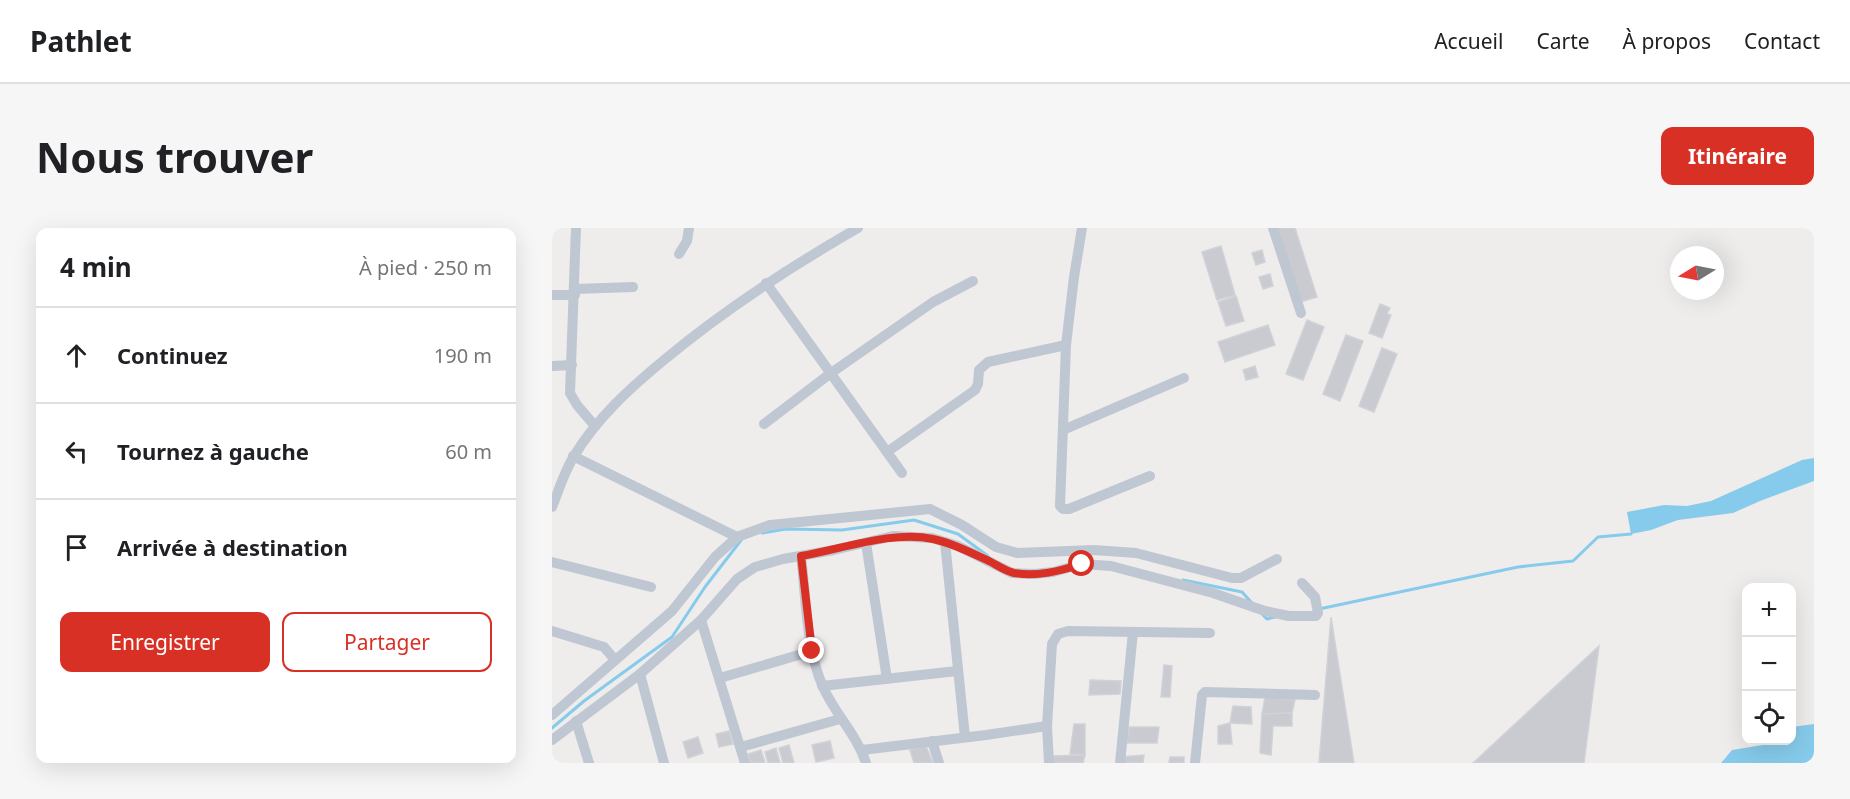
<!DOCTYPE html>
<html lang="fr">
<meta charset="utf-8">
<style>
:root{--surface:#fff;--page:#f6f6f6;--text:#202124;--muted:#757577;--line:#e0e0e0;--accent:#d93025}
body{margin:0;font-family:"Noto Sans",sans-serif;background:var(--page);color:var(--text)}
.controls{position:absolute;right:18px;bottom:18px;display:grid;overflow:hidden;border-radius:12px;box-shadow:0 6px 24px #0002}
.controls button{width:54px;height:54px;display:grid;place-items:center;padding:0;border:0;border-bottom:2px solid var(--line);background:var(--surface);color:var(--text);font:30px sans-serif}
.compass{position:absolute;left:1118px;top:18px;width:54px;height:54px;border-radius:50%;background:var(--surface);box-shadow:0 6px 24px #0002;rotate:260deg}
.stop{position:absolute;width:18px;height:18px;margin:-14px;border:4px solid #d93025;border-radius:50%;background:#fff}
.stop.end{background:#d93025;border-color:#fff;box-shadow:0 2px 6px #0008}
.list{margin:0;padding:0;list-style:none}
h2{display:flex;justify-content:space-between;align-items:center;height:78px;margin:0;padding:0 24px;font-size:26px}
h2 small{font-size:20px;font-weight:400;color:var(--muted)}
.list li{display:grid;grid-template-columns:39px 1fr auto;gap:18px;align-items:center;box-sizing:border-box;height:96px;padding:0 24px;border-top:2px solid var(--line)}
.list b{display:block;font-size:22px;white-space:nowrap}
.list em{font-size:20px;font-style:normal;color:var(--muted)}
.actions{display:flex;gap:12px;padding:18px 24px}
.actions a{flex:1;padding:14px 0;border:2px solid var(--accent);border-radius:12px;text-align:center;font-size:21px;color:var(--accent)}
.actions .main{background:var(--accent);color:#fff}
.icon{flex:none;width:33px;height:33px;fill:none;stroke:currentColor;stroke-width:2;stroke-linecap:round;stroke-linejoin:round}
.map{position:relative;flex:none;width:1262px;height:535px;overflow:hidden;border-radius:12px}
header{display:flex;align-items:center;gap:36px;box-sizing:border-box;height:84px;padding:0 30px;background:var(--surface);border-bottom:2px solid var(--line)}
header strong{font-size:28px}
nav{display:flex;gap:33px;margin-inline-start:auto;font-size:21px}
.intro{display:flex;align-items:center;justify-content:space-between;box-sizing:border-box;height:144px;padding:0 36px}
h1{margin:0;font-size:42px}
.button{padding:15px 27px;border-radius:12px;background:var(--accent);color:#fff;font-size:21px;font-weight:700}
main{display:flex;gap:36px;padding:0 36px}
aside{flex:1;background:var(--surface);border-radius:12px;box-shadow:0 6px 24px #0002}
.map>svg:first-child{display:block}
</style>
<header>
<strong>Pathlet</strong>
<nav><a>Accueil</a><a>Carte</a><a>À propos</a><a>Contact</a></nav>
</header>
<div class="intro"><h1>Nous trouver</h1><a class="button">Itinéraire</a></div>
<main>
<aside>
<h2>4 min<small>À pied · 250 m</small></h2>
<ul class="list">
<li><svg class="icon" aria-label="ahead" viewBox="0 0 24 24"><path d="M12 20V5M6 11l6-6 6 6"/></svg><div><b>Continuez</b></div><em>190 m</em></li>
<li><svg class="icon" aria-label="left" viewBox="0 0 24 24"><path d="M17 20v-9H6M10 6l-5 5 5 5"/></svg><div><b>Tournez à gauche</b></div><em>60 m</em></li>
<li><svg class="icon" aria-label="arrive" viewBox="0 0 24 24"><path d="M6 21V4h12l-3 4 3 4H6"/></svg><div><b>Arrivée à destination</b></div></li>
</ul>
<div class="actions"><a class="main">Enregistrer</a><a>Partager</a></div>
</aside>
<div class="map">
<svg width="1262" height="535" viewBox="0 0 1262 535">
<rect width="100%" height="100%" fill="#efecec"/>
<g fill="#86cbeb">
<path d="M1262,230V253L1208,273L1181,285L1126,292L1099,302L1079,306L1075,284L1112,277L1135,278L1159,273L1250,232Z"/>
<path d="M1262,496V535H1169L1180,522L1211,517L1217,513L1240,512V499Z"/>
</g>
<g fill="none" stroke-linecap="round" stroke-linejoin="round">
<g stroke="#86cbeb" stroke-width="3">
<path d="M210,305L234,301L290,302L362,292L406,306L436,328"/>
<path d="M631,352L690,364L700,375"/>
<path d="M767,381L966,339L1021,333L1046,309L1079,306"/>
<path d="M710,386L715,391L723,389"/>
<path d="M0,500L32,473L120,409L153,359L190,311"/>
</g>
</g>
<g fill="#c9cbd1" stroke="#d0d2d8" stroke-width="1.5">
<path d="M723,0H743L765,69L748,74Z"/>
<path d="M669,18L683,67L665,72L650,24Z"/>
<path d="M710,22L713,34L704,37L700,25Z"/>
<path d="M718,46L721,58L711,61L707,49Z"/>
<path d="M684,68L692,93L674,98L666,74Z"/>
<path d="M828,76L838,80L835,86L839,87L830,110L817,105Z"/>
<path d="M755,92L772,99L751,152L734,146Z"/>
<path d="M716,97L723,117L673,134L666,114Z"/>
<path d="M794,107L811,113L788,173L771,166Z"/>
<path d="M830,120L845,126L822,184L807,178Z"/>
<path d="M703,138L706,149L694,152L691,142Z"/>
<path d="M779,389L802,535H767Z"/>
<path d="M1047,418L1032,535H921Z"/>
<path d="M612,437L620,438L618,469H609Z"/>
<path d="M538,452L569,453L568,466L537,467Z"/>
<path d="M713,469L743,472L740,485L710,486Z"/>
<path d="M681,478L699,479L700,496L678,495Z"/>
<path d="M740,485V498H721L719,527L708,525L710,486Z"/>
<path d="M678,495L680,516H666V498Z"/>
<path d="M522,496H533V527L518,526Z"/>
<path d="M577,499H607L605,515H575Z"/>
<path d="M177,503L181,516L167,519L164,506Z"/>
<path d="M146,509L151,525L136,530L131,514Z"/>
<path d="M278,513L282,530L264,534L260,517Z"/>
<path d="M237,517L242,535H231L227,520Z"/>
<path d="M374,518L381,535H362L358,522Z"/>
<path d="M224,520L228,535H216L213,524Z"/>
<path d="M209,522L213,535H199L196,526Z"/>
<path d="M533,527L531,535H501V528Z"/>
<path d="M592,527L591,535H570L569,529Z"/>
<path d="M618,529H632V535H617Z"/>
</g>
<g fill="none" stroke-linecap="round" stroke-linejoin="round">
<g stroke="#bfc7d2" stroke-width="10">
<path d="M24,0L18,165L25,177L43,198"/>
<path d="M530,0L522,49L514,117L508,278L511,281H517L598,248"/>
<path d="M721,0L749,85"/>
<path d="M127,26L135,13L137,0"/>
<path d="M214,55L350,245"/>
<path d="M23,61L81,59"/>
<path d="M0,67H23"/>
<path d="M0,138L20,137"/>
<path d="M212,196L279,145L381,74L421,53"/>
<path d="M511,202L632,150"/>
<path d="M335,224L423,162L426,156L427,142L436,134L514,117"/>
<path d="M21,228L185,309"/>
<path d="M0,279C7,262 12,244 22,228C45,190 78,160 112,132C173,81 238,39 306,0"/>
<path d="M393,314L413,509"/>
<path d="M314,315L335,451"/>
<path d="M249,328C254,369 254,421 271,459C283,486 305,507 314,535"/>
<path d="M0,334L99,359"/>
<path d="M149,392L193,535"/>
<path d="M0,403L52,419L63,432"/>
<path d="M88,446L112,535"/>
<path d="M168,450L260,423"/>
<path d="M270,458L405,443"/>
<path d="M0,487L120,383L163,329L185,309L218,297L378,281L410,297L444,319L465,325L542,322L584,325L680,350H689L725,331"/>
<path d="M24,493L37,535"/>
<path d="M0,512L88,446L149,392L185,351L203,339L231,331L282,322L341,308L380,310L406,318L460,345L482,346L501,344L530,336L559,338L661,365L713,383L737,388H764L766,385L763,369L750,355"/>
<path d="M380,513L387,535"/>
<path d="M189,519L288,491"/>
<path d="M310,522L434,507L495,498"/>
<path d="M497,535L495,498L500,416L506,406L516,403L658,405"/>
<path d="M568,535L581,404"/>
<path d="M643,535L650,467L653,464L763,467"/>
</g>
</g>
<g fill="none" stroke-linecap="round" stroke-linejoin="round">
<path stroke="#d93025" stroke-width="8" d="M260,423L249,328C290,321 342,302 381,311C401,315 419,325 437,333C445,337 453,343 462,345C485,349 508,343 530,336"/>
</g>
</svg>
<div class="controls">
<button>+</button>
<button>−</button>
<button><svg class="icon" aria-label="locate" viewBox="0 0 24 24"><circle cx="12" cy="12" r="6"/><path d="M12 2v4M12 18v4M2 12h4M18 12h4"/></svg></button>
</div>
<svg class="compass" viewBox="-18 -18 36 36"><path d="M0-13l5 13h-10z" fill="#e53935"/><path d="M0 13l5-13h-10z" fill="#757577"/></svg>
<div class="stop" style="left:530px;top:336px"></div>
<div class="stop end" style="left:260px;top:423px"></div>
</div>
</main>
